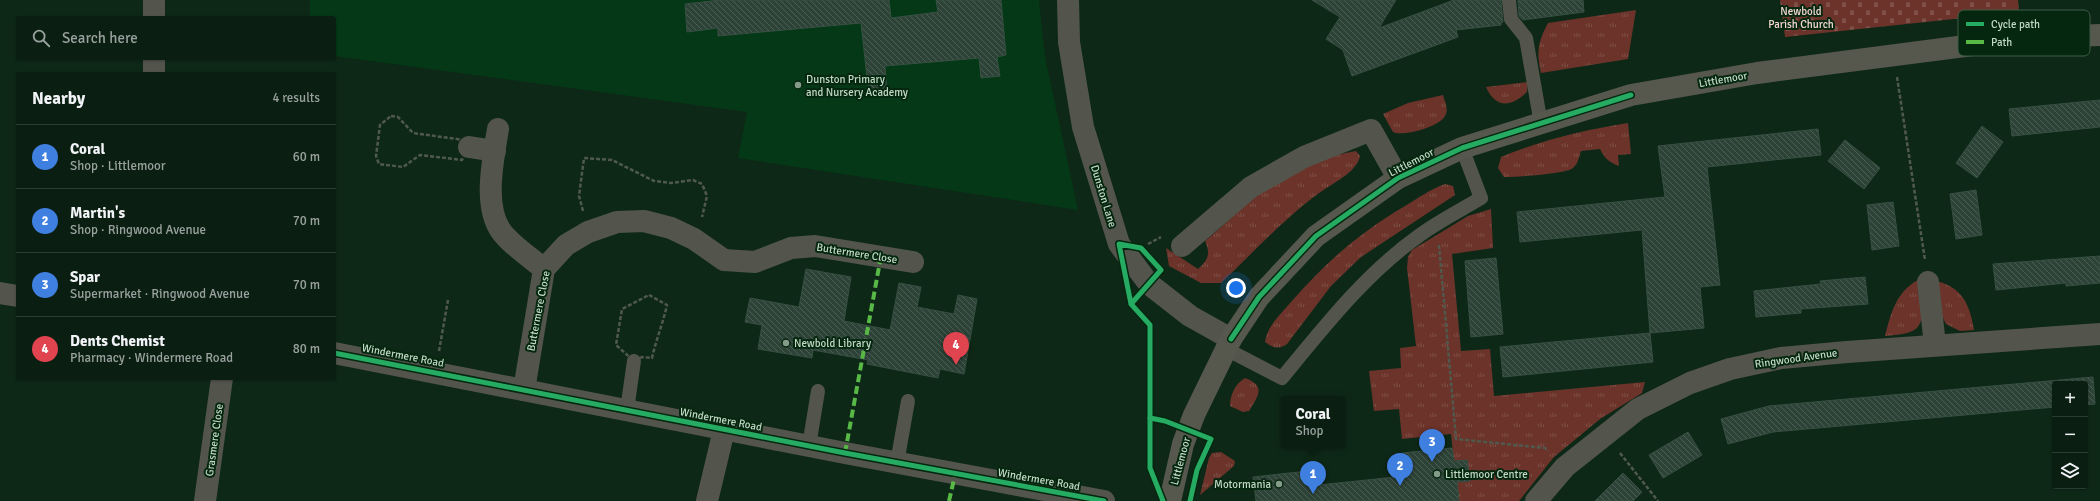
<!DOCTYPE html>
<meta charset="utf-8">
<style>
:root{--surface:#0a1e11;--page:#13271a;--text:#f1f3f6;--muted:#99a29f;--line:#2a3c31;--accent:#7c3aed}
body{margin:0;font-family:Signika,sans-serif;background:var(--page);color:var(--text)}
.controls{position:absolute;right:12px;bottom:12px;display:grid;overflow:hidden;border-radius:4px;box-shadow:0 1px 3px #0004}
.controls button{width:36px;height:36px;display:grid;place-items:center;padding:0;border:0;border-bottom:1px solid var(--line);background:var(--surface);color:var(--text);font:20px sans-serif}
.you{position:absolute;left:1236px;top:288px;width:14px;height:14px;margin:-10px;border:3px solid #fff;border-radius:50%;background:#1a73e8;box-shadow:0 0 0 6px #1a73e833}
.badge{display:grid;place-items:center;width:26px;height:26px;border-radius:50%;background:var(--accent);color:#fff;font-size:13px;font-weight:700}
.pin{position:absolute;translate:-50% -33px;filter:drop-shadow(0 1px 2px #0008)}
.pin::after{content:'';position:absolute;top:21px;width:14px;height:12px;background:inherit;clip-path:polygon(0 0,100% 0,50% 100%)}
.popup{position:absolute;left:1281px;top:396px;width:64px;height:52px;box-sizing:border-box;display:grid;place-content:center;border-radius:4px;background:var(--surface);filter:drop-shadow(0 1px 3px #0005);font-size:13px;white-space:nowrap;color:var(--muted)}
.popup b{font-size:15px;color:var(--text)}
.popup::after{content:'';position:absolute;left:50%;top:100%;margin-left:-8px;border:8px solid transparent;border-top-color:var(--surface)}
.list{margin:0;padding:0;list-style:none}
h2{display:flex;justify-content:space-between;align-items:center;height:52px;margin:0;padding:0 16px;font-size:17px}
h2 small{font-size:13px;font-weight:400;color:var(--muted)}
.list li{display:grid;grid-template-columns:26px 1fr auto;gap:12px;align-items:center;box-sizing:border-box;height:64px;padding:0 16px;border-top:1px solid var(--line)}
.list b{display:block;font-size:15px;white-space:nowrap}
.list p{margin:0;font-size:13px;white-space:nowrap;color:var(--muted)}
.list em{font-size:13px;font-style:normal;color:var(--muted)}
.icon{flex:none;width:22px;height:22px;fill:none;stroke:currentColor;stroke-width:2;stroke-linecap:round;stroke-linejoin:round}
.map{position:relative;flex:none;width:2100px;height:501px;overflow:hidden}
.search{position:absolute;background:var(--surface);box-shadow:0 1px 3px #0004;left:16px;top:16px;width:320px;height:44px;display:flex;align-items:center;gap:10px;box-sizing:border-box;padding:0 14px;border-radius:4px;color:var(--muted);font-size:15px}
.panel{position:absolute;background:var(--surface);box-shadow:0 1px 3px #0004;left:16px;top:72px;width:320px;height:308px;border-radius:4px}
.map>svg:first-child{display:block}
</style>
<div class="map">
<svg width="2100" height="501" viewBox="0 0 2100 501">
<defs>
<pattern id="grass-tufts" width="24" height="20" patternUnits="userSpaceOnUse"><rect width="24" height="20" fill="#6b3329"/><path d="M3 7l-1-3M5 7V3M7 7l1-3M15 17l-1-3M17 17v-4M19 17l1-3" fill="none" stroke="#7e5047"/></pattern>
<pattern id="cemetery-stones" width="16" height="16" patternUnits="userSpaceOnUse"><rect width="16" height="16" fill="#6b3329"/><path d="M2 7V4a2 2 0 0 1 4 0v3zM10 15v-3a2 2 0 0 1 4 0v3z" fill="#7e5047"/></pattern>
<pattern id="building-back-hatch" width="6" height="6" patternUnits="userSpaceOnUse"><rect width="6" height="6" fill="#2e4338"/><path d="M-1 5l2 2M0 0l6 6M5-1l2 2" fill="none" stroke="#4b5e53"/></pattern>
</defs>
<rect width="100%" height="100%" fill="#0e2817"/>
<path fill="#043816" d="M310,0H1039L1045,57L1078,210L738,158L747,112L334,56V18H310Z"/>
<g fill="url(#grass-tufts)">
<path d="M1636,10L1628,59L1541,73C1536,52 1538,42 1548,23Z"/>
<path d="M1528,82L1527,92C1511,107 1496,109 1486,87Z"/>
<path d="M1443,95C1445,102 1449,110 1445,116C1439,127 1403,137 1393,132L1383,114L1408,103Z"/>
<path d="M1628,123L1631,154L1618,155L1619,166C1609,162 1605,159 1600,149L1581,151C1579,157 1578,164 1573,168C1566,174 1516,177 1504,177L1498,168L1501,157C1542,140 1584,130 1628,123Z"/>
<path d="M1356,151L1360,156C1357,171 1337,181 1325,189C1289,213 1253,253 1221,283H1201L1169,266L1166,248L1198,269C1208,260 1211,254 1205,241C1226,224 1246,202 1269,188C1292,173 1329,155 1356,151Z"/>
<path d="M1445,184L1453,186L1455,195L1361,257L1331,286L1287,344C1278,350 1274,348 1265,342C1267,326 1281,314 1291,302C1326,262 1359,233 1405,206C1418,198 1431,189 1445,184Z"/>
<path d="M1491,209L1493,248L1452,254L1461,351L1490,349L1494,396L1645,382L1642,393L1600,419L1554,457L1519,501H1459L1457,482L1470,481L1467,460L1454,461L1451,434L1402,439L1399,409L1374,411L1369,371L1401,368L1400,348L1416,346L1407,268L1408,257L1412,250L1468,216Z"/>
<path d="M1918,280C1920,295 1930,326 1910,332C1902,335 1893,335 1885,336C1891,313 1896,292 1918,280Z"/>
<path d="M1933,280C1962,287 1969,302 1974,330L1960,331L1946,324L1938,308Z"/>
<path d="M1245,378C1266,386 1259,395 1249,411L1243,412L1230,406C1230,395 1235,384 1245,378Z"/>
<path d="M1221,452L1235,461L1234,466L1200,495L1209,458L1212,453Z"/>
</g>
<path fill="url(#cemetery-stones)" d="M1780,0H2018L2019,12L1785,37Z"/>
<g fill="url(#building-back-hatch)" stroke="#374f43">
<path d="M720,0H889L891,18L938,12L936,0H1001L1006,55L997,57L1000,76L981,78L979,58L885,66L887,93L869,95L861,23L718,36V28L687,32L685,4Z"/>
<path d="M1312,0H1396L1379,28L1454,0H1501L1503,22L1501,23V25L1456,30L1458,37L1352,76L1343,50L1326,39L1340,17Z"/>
<path d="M1518,0H1583L1584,12L1523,20L1519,16Z"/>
<path d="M2100,100V127L2012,136L2009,109Z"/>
<path d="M1982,126L2003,142L1977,178L1956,163Z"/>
<path d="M1818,129L1821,155L1707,167L1720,285L1700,287L1704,328L1650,333L1642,230L1520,242L1517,212L1665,197L1658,146Z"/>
<path d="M1845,140L1880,168L1864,189L1828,161Z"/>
<path d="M1976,190L1982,235L1956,239L1950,194Z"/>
<path d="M1893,202L1899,246L1872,250L1867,205Z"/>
<path d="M2100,256V283L2066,286V283L1996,290L1993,264Z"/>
<path d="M1496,258L1503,334L1471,337L1465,261Z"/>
<path d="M806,269L851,277L844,321L890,330L899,283L921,287L917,307L954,314L958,295L977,299L964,374L940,369L938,378L867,364L868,360L813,350L812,358L758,349L762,325L745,322L750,298L799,307Z"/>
<path d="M1865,277L1868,304L1801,309V313L1756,317L1754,291L1821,284L1820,281Z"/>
<path d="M1650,333L1653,362L1503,377L1500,347Z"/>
<path d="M2093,377L2095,404L2085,405V384H2055V407L1773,432L1728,444L1721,419L1769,406Z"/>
<path d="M1688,432L1702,455L1663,478L1649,455Z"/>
<path d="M1452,448L1454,461L1467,460L1470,481L1457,482L1459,501H1256L1253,477L1308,471L1309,486L1405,476L1402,453Z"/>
<path d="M1623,473L1642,492L1633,501H1595Z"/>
</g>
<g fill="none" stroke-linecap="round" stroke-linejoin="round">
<g stroke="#50594d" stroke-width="2.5" stroke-dasharray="4 2" stroke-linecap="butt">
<path d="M1897,77L1925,260"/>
<path d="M391,116L398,117L413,133L464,140L469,147L462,160L420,155L403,167L379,164L376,156L380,125Z"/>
<path d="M583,211L579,196L584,158L612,160L654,181L671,183L693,180L702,184L707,196L702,217"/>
<path d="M1148,244L1161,237"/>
<path d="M1439,245L1456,439L1545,448L1548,451"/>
<path d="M649,295L667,305C663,323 656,340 652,358L642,357L634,361L616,345L622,309Z"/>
<path d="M439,351L448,300"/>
<path d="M1620,453L1658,501"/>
</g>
<g stroke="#53554c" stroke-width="14">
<path d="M1509,0L1511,19L1526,38L1541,124"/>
<path d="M1226,349L1282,378C1324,327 1366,273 1420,235C1439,221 1461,210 1481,198L1462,148"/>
<path d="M627,410L634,361"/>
<path d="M809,446L818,391"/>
<path d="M897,463L908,401"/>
</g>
<g stroke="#53554c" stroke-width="22">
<path d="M154,18V0"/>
<path d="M154,74V58"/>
<path d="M498,129C493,160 481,213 506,237C517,249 532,259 544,269"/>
<path d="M469,147L495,151"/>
<path d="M1182,246L1251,187L1304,157L1371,130L1398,178"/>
<path d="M1928,282L1935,345"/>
<path d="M0,293L18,296"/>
<path d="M334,353L845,453L1104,501"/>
<path d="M524,390L544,269L566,245L588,232L617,222L644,221L671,228L694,239L724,260L755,262L791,248L815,246L913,262"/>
<path d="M205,501L222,378"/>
<path d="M707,501L724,430"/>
<path d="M1536,501L1565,467L1638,409L1690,383L1730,369L1781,358L1847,352L2100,334"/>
</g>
<path stroke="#53554c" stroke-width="22" d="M1068,0L1069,42L1083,127L1119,244L1149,284L1190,316L1231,339"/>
<path stroke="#56574d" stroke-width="22" d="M1170,501L1183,444L1194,415L1231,339L1259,297L1316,236L1398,178L1462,148L1631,95L1757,73L2027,38L2100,35"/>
<g stroke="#58b947" stroke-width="4" stroke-dasharray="8 4" stroke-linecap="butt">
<path d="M845,453L881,256"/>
<path d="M949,501L955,475"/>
</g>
<defs>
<g id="cycleway">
<path d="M1131,304L1161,270L1141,248L1119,244L1131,304L1150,325V468L1163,501"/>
<path d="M1231,339L1259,297L1316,236L1398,178L1462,148L1631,95"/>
<path d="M334,353L845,453L1104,501"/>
<path d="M1150,418L1165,421L1211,439L1197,470L1190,501"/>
</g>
</defs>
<use href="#cycleway" stroke="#05270f" stroke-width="8"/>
<use href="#cycleway" stroke="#26ab63" stroke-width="5"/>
</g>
<g fill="#839b88" stroke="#05270f" stroke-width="1.5">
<circle cx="798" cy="85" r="4"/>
<circle cx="786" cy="343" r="4"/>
<circle cx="1437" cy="474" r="4"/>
<circle cx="1279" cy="484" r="4"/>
</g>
<g text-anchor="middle" stroke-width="4" stroke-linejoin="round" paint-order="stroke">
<g font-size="11" fill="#f6d9d4" stroke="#05270f">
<text x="1801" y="15">Newbold<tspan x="1801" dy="13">Parish Church</tspan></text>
</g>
<g font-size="11" fill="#c2d9c5" stroke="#05270f" text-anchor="start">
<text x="806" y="83">Dunston Primary<tspan x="806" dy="13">and Nursery Academy</tspan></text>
<text x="794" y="347">Newbold Library</text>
<text x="1445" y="478">Littlemoor Centre</text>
<text x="1271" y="488" text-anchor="end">Motormania</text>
</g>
<g font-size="11" fill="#c2d9c5" stroke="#05270f">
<text transform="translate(1723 79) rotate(-10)" y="4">Littlemoor</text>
<text transform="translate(1411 162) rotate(-27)" y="4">Littlemoor</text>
<text transform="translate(1104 196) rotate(73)" y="4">Dunston Lane</text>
<text transform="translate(857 253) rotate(9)" y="4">Buttermere Close</text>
<text transform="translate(538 311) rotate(-79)" y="4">Buttermere Close</text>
<text transform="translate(403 355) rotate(11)" y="4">Windermere Road</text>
<text transform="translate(1796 358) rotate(-8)" y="4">Ringwood Avenue</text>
<text transform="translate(721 419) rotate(11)" y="4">Windermere Road</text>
<text transform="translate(214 440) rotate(-82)" y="4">Grasmere Close</text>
<text transform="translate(1180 461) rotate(-75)" y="4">Littlemoor</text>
<text transform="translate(1039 479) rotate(10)" y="4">Windermere Road</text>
</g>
</g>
<rect x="1958" y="10" width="132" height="46" rx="6" fill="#05270f" stroke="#3e5c46" stroke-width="1"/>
<rect x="1966" y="22" width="18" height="4" fill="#26ab63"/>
<rect x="1966" y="40" width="18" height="4" fill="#58b947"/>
<g font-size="11" fill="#c2d9c5">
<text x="1991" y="28">Cycle path</text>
<text x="1991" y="46">Path</text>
</g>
</svg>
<div class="controls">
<button>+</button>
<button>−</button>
<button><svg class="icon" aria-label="layers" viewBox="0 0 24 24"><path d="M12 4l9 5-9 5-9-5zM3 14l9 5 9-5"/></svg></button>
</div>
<div class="you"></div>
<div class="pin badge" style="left:1313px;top:494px;background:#3f7fe0">1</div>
<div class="popup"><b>Coral</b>Shop</div>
<div class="pin badge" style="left:1400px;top:486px;background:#3f7fe0">2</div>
<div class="pin badge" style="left:1432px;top:462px;background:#3f7fe0">3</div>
<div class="pin badge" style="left:956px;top:365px;background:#e0444e">4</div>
<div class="search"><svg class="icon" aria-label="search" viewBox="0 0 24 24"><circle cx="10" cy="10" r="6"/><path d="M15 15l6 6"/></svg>Search here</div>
<section class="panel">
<h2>Nearby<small>4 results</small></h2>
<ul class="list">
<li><span class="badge" style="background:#3f7fe0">1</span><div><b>Coral</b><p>Shop · Littlemoor</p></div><em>60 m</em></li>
<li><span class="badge" style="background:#3f7fe0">2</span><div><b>Martin's</b><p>Shop · Ringwood Avenue</p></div><em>70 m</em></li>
<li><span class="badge" style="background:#3f7fe0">3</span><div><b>Spar</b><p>Supermarket · Ringwood Avenue</p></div><em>70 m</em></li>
<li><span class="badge" style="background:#e0444e">4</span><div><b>Dents Chemist</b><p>Pharmacy · Windermere Road</p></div><em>80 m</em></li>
</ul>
</section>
</div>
